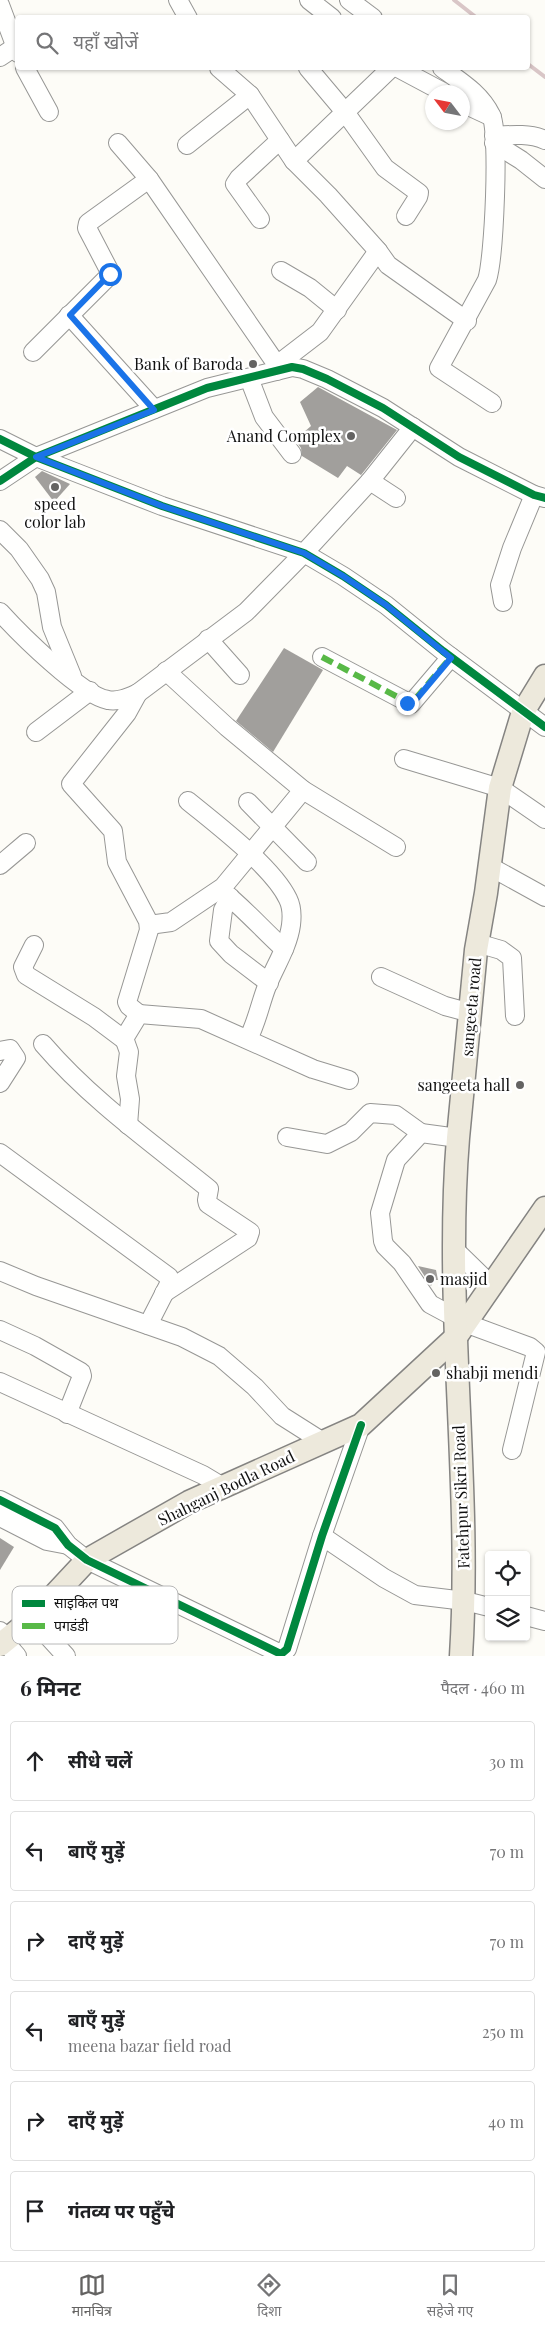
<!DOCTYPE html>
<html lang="hi">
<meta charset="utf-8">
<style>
:root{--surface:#fff;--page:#f6f6f6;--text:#202124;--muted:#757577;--line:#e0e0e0;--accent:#646362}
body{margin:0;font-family:"Playfair Display","Noto Sans Devanagari",serif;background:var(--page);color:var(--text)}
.controls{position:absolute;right:15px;bottom:15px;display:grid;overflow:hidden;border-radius:5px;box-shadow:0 1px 4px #0004}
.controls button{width:45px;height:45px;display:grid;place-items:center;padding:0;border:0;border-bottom:1px solid var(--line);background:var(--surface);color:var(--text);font:25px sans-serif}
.compass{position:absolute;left:425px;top:85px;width:45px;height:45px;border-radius:50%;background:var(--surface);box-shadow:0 1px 4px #0004;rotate:302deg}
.stop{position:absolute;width:15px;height:15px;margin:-11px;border:4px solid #1a73e8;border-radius:50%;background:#fff}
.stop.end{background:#1a73e8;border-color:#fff;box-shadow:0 1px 5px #0008}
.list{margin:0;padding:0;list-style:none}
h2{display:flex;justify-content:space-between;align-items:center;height:65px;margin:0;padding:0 20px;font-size:21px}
h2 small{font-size:16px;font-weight:400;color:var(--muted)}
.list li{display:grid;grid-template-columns:32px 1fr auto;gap:15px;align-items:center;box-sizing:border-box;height:80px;margin:0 10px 10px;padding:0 10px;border:1px solid var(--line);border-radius:5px}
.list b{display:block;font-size:19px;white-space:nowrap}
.list p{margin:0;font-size:16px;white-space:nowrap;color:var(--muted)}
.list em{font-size:16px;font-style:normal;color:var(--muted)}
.icon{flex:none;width:28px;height:28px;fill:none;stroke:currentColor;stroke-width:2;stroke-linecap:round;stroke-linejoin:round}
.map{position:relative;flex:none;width:545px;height:1656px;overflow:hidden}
.search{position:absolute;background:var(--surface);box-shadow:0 1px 4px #0004;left:15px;right:15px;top:15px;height:55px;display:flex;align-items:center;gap:12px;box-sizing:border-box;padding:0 18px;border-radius:5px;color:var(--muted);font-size:19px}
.sheet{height:605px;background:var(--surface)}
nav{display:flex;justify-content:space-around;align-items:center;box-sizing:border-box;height:70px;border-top:1px solid var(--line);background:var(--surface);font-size:14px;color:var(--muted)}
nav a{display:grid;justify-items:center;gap:2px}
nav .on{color:var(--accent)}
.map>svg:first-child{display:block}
</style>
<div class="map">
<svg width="545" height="1656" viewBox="0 0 545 1656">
<rect width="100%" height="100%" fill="#fdfcf7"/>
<g fill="#a19f9c">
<path d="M318,387L397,430L361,475L347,466L338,478L302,456L301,448L295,440L311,426L300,402Z"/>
<path d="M42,471L70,484L54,502L35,477Z"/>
<path d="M284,648L323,670L273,752L236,721Z"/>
<path d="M418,1266L436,1270L438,1280H434L431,1286Z"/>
<path d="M0,1538L14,1547L0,1570Z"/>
</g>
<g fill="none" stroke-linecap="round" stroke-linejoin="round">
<defs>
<g id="minor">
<path d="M178,0L188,18"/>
<path d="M309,0L332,18"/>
<path d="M349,0L373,18"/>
<path d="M0,5L18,53"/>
<path d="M0,57L15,47"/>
<path d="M25,68L49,112"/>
<path d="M219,68L250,95L294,161L328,195L378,251L388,265L467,321"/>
<path d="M308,68L345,112L385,168L419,193L418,197L406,216"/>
<path d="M398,68L443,92"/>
<path d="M442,68C461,82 480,93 491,115C500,133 494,259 487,280L439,368L492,403"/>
<path d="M462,103L492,117"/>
<path d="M494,136C510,135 530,133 545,140"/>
<path d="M118,143L149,179L277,365V371"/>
<path d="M494,143L521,160L545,179"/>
<path d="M187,145L250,95"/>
<path d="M294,161L391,68"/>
<path d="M260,219L235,184L239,178L280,140"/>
<path d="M281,271L310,288L337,310"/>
<path d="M69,315L154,409"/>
<path d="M33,352L111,274L87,228L88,223L149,179"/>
<path d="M277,365L320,332L378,251"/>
<path d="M249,378L264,417L292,454"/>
<path d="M0,439L36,457L162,506L304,553L343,576L386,605L443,651L545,727"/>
<path d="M0,481L36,457L207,388L292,367L303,369L327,379L383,408L459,457L534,495L545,498"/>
<path d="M370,481L396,498"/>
<path d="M0,530L19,549L40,579L46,592L52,627L72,676"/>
<path d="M503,602L500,585L512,548L534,495"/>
<path d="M0,612C19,633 82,696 108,700C119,702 129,697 138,693L246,612L304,553L370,481L413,427"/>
<path d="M208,639L240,675"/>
<path d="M322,657L411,704L451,657"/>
<path d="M166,671L227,727L303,790L396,847"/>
<path d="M138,693L127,713L71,784L113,831L117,862L148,921L149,930L127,1002L129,1006L139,1014"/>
<path d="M36,732L90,691"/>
<path d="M404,759L500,788L545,819"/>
<path d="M188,801C216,824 273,867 288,899C292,907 292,917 291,925C288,947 275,966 267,986C260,1004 257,1022 248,1039"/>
<path d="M248,802L307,862"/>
<path d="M0,865L26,843"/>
<path d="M489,866L545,897"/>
<path d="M221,890C244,908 262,929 284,949"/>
<path d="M230,897L223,910L219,941L231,954L269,983"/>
<path d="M149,925L171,922L223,887L303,790"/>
<path d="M477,943L501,950L512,958L515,1016"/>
<path d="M34,945L23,967L26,975L94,1017L122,1038L125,1037L139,1014L201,1019L313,1069L349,1080"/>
<path d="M381,977L445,1006L471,1013"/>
<path d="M124,1038L129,1052L126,1076L130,1099L128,1125"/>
<path d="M43,1044C91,1100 152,1143 209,1189L207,1200L208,1204L250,1232L248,1238L164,1293"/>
<path d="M0,1051L10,1049L16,1058L0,1083"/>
<path d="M287,1137L327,1144L351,1132L370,1113L396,1115L421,1133"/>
<path d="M0,1153L169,1277L170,1282L148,1325"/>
<path d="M456,1251L491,1285"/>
<path d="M0,1271L36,1286L182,1337L219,1356L255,1387L282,1416L323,1442"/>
<path d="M456,1318L430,1304L402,1263L385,1246L383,1241L380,1213L396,1160L421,1133L458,1138"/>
<path d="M465,1323L530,1347L536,1352L512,1450"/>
<path d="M0,1330L35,1346L81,1372L82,1376L67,1414"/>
<path d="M0,1382L203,1475L223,1487"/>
<path d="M0,1500L55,1528L68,1545L87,1560L281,1654L287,1649L322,1536L361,1425"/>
<path d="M0,1517L47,1541L68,1545"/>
<path d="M322,1536L384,1578L415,1595L465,1601L489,1607"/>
<path d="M526,1616L545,1621"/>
<path d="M32,1619L66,1656"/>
<path d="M0,1631L4,1641L17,1656"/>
</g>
<g id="major">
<path d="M0,1645L32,1619L87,1560L189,1502L361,1425L456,1337L545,1208"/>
<path d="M461,1656C472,1484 444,1311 458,1138L476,950L486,893L500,788L523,712L545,676"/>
</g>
</defs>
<use href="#minor" stroke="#979795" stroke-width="20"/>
<use href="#major" stroke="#858482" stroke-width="25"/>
<use href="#minor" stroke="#fffffe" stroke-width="18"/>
<use href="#major" stroke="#ede9dc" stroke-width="22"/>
<g stroke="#d9c6c7" stroke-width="4">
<path d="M454,0L477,18"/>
<path d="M528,64L545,77"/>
</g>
<path stroke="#58b947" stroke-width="6" stroke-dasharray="12 6" stroke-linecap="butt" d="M322,657L411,704L451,657"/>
<defs>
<g id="cycleway">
<path d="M0,439L36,457L162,506L304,553L343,576L386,605L443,651L545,727"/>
<path d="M0,481L36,457L207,388L292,367L303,369L327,379L383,408L459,457L534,495L545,498"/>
<path d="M0,1500L55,1528L68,1545L87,1560L281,1654L287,1649L322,1536L361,1425"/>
</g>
</defs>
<use href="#cycleway" stroke="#fff" stroke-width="11"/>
<use href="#cycleway" stroke="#00873e" stroke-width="8"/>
</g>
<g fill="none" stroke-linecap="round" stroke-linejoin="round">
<path stroke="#1a73e8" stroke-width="6" d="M110,274L70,315L154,410L36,457L162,506L304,553L343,576L386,605L451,658L414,702L407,703"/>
</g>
<g fill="#646362" stroke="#fff" stroke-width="2">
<circle cx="253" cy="364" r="5"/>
<circle cx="351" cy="436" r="5"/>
<circle cx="55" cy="487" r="5"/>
<circle cx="520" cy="1085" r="5"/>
<circle cx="430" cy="1279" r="5"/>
<circle cx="436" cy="1373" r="5"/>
</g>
<g text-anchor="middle" stroke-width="5" stroke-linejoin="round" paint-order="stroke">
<g font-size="16" fill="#111" stroke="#fff" text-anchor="end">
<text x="243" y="370">Bank of Baroda</text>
<text x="341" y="442">Anand Complex</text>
<text x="55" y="510" text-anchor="middle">speed<tspan x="55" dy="18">color lab</tspan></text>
<text x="510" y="1091">sangeeta hall</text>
<text x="440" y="1285" text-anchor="start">masjid</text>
<text x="446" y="1379" text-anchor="start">shabji mendi</text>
</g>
<g font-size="16" fill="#111" stroke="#fff">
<text transform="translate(471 1007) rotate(-85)" y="6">sangeeta road</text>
<text transform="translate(226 1488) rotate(-26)" y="6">Shahganj Bodla Road</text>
<text transform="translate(461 1497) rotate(-92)" y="6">Fatehpur Sikri Road</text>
</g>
</g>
<rect x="12" y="1586" width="166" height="58" rx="8" fill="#fff" stroke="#b8b8b8" stroke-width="1"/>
<rect x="22" y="1600" width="23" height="7" fill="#00873e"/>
<rect x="22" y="1623" width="23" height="6" fill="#58b947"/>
<g font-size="14" fill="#111">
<text x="54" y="1608">साइकिल पथ</text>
<text x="54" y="1631">पगडंडी</text>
</g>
</svg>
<div class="controls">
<button><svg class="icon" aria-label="locate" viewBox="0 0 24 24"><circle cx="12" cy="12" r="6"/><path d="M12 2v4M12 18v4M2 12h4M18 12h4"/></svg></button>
<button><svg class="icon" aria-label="layers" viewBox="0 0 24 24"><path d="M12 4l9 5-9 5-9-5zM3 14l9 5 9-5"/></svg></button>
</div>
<svg class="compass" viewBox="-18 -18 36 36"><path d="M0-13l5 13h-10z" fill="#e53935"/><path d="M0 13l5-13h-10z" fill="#757577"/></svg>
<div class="stop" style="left:110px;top:274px"></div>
<div class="stop end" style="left:407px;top:703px"></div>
<div class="search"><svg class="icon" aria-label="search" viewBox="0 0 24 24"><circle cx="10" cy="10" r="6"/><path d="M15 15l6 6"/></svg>यहाँ खोजें</div>
</div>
<section class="sheet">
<h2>6 मिनट<small>पैदल · 460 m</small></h2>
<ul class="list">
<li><svg class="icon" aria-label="ahead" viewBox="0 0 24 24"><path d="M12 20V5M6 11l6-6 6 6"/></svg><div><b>सीधे चलें</b></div><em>30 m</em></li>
<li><svg class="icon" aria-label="left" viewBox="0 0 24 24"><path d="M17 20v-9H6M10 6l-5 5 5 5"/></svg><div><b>बाएँ मुड़ें</b></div><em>70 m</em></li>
<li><svg class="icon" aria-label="right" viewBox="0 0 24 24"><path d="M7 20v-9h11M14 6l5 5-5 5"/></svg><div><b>दाएँ मुड़ें</b></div><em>70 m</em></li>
<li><svg class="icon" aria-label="left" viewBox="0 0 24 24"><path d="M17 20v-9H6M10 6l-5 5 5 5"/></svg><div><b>बाएँ मुड़ें</b><p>meena bazar field road</p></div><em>250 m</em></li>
<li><svg class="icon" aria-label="right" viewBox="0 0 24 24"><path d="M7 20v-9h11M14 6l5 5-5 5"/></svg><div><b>दाएँ मुड़ें</b></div><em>40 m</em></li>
<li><svg class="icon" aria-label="arrive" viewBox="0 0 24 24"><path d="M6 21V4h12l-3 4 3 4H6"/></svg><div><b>गंतव्य पर पहुँचे</b></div></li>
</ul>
</section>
<nav>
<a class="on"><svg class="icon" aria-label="map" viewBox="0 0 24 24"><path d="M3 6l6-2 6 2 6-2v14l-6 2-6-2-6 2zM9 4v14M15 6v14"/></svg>मानचित्र</a>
<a><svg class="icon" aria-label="directions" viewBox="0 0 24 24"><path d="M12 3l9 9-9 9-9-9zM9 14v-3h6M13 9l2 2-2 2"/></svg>दिशा</a>
<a><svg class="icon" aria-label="saved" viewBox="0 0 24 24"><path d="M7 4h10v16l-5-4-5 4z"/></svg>सहेजे गए</a>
</nav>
